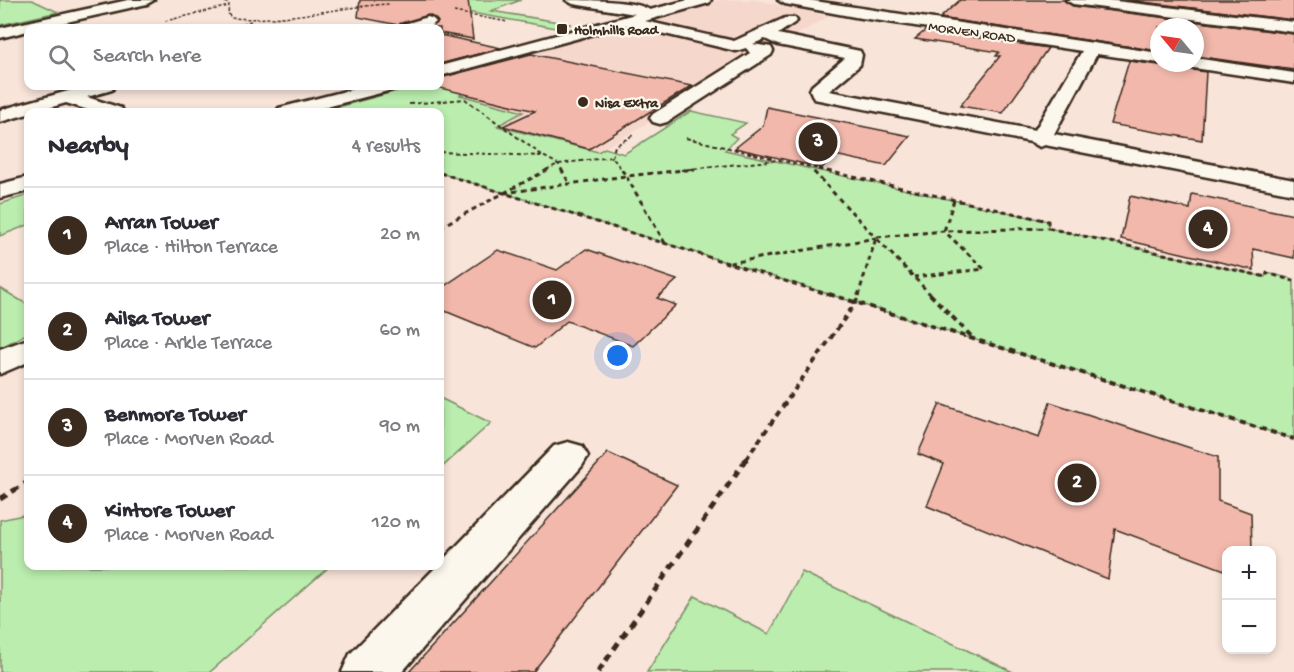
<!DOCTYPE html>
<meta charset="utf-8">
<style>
:root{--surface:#fff;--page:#f2f2f3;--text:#2b2b33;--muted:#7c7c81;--line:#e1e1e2;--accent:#3b2a1e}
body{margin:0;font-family:"Gochi Hand",sans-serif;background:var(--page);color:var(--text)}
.controls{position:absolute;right:18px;bottom:18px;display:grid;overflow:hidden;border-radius:12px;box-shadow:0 3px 9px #0003}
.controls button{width:54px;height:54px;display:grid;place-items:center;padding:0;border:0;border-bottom:2px solid var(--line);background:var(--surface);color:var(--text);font:30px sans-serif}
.compass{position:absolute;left:1150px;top:18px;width:54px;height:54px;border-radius:50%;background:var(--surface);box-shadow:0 3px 9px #0003;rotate:299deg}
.you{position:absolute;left:618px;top:356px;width:21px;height:21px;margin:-15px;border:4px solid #fff;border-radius:50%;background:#1a73e8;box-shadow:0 0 0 9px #1a73e833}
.badge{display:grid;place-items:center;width:39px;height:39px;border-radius:50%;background:var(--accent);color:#fff;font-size:20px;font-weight:700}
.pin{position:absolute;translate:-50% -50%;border:3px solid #fff;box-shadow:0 2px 6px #0006}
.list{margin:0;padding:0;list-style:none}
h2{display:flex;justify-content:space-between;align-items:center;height:78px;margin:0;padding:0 24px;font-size:26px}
h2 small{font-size:20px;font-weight:400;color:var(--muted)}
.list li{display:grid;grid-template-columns:39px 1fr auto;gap:18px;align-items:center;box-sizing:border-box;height:96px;padding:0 24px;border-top:2px solid var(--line)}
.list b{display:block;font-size:22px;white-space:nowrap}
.list p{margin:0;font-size:20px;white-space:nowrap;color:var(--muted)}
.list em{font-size:20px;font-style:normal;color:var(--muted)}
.icon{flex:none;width:33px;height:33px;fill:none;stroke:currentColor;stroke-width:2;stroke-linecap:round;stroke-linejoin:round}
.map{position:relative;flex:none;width:1294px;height:672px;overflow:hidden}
.search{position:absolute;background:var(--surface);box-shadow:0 3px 9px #0003;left:24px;top:24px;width:420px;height:66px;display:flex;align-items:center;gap:15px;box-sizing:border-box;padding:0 21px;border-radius:12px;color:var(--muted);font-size:22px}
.panel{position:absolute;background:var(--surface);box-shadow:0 3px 9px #0003;left:24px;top:108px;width:420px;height:462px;border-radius:12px}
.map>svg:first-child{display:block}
</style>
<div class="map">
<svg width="1294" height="672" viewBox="0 0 1294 672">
<rect width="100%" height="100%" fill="#f8e4d9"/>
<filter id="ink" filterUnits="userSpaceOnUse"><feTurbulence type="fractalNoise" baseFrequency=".0167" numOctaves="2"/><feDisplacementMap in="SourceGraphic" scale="12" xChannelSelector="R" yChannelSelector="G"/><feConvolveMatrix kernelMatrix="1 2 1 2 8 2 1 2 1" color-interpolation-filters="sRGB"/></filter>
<g filter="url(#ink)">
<path fill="#f6d7cc" d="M720,0H756L829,16L598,152L496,126L522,112L459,95L467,91L440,85V79Z"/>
<g fill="#baedae" stroke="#7a8c66" stroke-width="1.5">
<path d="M0,0H32L58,12L0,25Z"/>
<path d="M459,0H521L491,11L571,24L556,28L421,4Z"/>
<path d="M440,85L468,91L460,95L523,112L497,126L598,152L605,148L624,154L691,111L746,123L730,134L737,138L725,150L1048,221V228L1265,277L1267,273L1294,279V439L440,173V112H320L415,86Z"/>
<path d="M28,195V225L0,236V204Z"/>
<path d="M0,288L28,305V333L0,348Z"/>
<path d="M440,398L491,423L440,469Z"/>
<path d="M28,514V566H330L210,672H0V520Z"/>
<path d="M802,572L1013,672H647L695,596L769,634Z"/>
</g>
<g fill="#f2b8ac" stroke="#3b2a1e" stroke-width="1.5">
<path d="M360,0H468L473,39L440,33V28H429L438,22L429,15L398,25L358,17Z"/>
<path d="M960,0H1064L1073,6L1294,34V70L1195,56V27H1159V51L940,18Z"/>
<path d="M1126,0H1294V20Z"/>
<path d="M926,30L1048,48L1003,113L960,106L1000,56H996L999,52L915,39Z"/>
<path d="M440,35L501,48L440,64Z"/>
<path d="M531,54L692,86L589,149L503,126L535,111L440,88V78Z"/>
<path d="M1129,61L1159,65L1161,63H1182L1187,69L1206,72L1202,140L1110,124Z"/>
<path d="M767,107L910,136L886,166L835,155L822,168L735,148L763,126Z"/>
<path d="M1192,194L1294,215V258L1253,249L1254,270L1121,239L1130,196L1190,209Z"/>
<path d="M586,249L677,280L657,298L676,305L633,346L567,321L535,348L440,309V289L498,250L557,270Z"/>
<path d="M1050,402L1218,457V501L1251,513L1252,550H1227V571L1115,529L1108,579L927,506L944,464L918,454L940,404L1039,438Z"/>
<path d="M608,453L677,485L533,672H409Z"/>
</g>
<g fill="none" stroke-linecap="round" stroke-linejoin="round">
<defs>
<g id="minor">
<path d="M128,0H154L147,4L40,28H28V31L0,38V28Z"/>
<path d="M566,0C585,0 635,0 650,10L688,0H711L709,3L645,21L734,41L785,18H795L797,21L778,34L860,51L862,55L860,65L829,91L1035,130L1082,51L855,17L785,4L778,0H808L1159,53V63L1097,54L1054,134L1294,180V194L1045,145L1040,147L1031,142L814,99L810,90L812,86L845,58L778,45L765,39L753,44L771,47L773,51L771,55L667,122L660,124L653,122L650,118L653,114L750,53L746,48L736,51L627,25L440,76V66L635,14L573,4Z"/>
<path d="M1066,0H1107L1294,22V32L1073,4Z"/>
<path d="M428,17L433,19L436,22C426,31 410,29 398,28L401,25Z"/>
<path d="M1195,58L1294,73V83L1187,67L1184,63H1195Z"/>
<path d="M86,86H114L112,90L87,97L121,108L124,112H95L66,103L0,122V110Z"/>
<path d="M365,86H394L392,90L307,112H276L279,108Z"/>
<path d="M28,177V191L0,198V184Z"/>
<path d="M28,339V362L0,374V349Z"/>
<path d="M568,442L582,446L588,456L582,466L402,672H342L350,654L437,566H440V563L554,446Z"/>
</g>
</defs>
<use href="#minor" stroke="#3b2a1e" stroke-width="5"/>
<g stroke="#3b2a1e" stroke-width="1.5" stroke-dasharray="3 2" stroke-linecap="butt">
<path d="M220,0L229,4L228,14L232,18C285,22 336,7 389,4"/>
<path d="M454,12L508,22"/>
<path d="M165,21L229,6"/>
<path d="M229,28L251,21"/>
</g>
<g stroke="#3b2a1e" stroke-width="2" stroke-dasharray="4 3" stroke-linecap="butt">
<path d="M409,104L465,99L543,156L558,164L562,170"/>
<path d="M686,138L775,159"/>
<path d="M440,152L542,156"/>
<path d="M612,157L615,146L633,135"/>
<path d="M546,170L558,164L612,157L622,170"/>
<path d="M681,170L779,160L824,170"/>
</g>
<g stroke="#3b2a1e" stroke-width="3" stroke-dasharray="5 4" stroke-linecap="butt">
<path d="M561,169L570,184"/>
<path d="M818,169L1048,221V228L1266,277L1267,273L1294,281"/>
<path d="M440,173L833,296"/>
<path d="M504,193L549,169"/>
<path d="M504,193L626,176L621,169"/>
<path d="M954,200L944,231L1048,228"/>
<path d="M440,227L504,193"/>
<path d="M877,237L944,231L984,269L914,277"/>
<path d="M665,243L626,176L695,169"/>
<path d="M730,263L876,238L812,170"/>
<path d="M858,296L876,238L932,296"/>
</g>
<g stroke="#3b2a1e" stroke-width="4" stroke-dasharray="6 4.5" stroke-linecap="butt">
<path d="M829,294L1294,439"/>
<path d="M930,294L973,338"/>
<path d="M746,459L856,302L858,294"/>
</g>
<g stroke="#3b2a1e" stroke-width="5" stroke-dasharray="8 6" stroke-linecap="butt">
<path d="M0,499L28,482"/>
<path d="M598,672L747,458"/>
</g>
<use href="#minor" fill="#fbf7ec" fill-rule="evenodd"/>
</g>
</g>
<g fill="#3b2a1e" stroke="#fbf7ec" stroke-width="2">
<rect x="556" y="23" width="12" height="12" rx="3"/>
<circle cx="583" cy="102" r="6"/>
</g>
<g text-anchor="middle" stroke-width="4.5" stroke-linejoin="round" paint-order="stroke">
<g font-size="14" font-weight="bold" fill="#3b2a1e" stroke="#fbf7ec" text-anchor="start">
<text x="574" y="34">Holmhills Road</text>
<text x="595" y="107">Nisa Extra</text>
</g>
<g font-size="14" fill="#3b2a1e" stroke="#fbf7ec">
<text transform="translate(972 31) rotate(8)" y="5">MORVEN ROAD</text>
</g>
</g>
</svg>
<div class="controls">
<button>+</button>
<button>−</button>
</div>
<svg class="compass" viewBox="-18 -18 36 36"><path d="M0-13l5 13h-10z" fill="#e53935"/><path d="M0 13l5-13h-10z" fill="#7c7c81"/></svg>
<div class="you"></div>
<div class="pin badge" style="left:552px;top:300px">1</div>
<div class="pin badge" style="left:1077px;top:483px">2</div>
<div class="pin badge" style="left:818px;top:142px">3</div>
<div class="pin badge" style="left:1208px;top:229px">4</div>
<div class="search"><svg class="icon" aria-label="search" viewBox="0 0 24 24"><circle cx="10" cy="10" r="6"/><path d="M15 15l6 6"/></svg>Search here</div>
<section class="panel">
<h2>Nearby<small>4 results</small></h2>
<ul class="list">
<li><span class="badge">1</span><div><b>Arran Tower</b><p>Place · Hilton Terrace</p></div><em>20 m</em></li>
<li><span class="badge">2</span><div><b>Ailsa Tower</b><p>Place · Arkle Terrace</p></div><em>60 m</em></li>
<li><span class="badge">3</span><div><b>Benmore Tower</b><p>Place · Morven Road</p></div><em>90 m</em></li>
<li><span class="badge">4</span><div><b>Kintore Tower</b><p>Place · Morven Road</p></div><em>120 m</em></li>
</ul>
</section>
</div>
